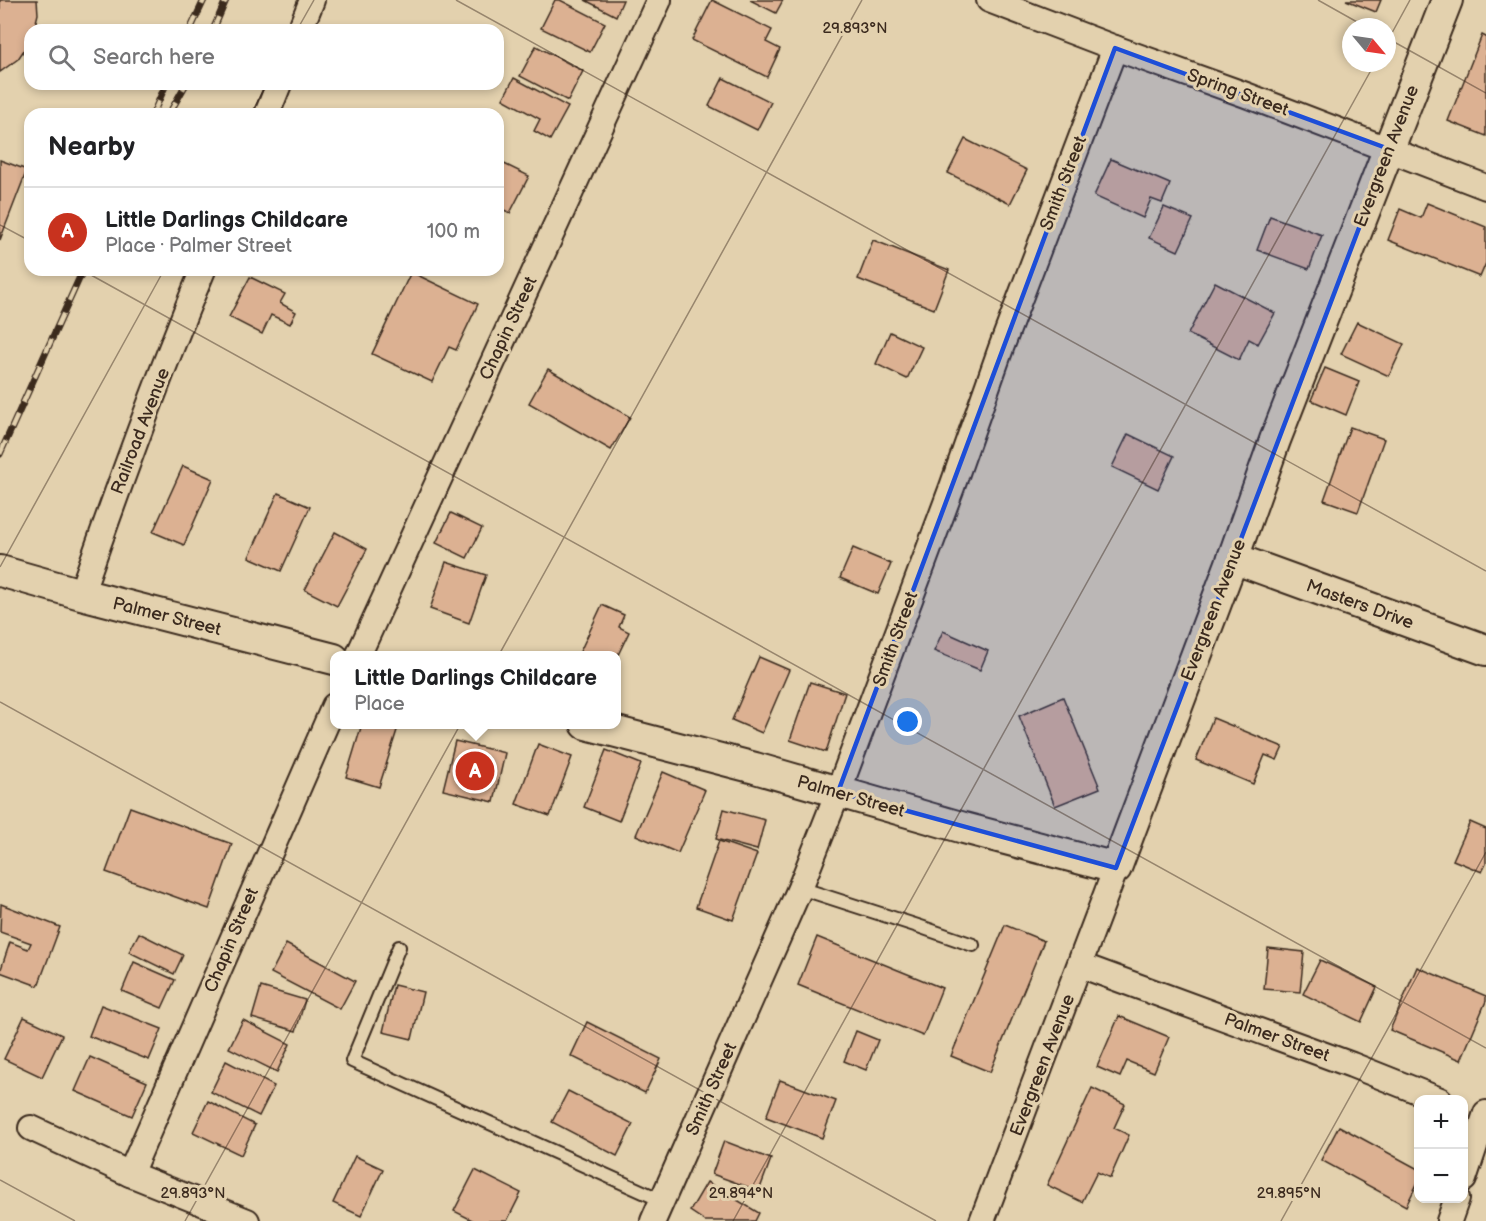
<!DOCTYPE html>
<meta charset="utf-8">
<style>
:root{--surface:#fff;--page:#f2f2f2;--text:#202124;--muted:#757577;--line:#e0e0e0;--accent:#c8321e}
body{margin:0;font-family:"Balsamiq Sans",sans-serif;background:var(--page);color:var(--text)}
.controls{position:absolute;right:18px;bottom:18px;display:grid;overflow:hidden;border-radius:12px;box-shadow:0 3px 9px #0003}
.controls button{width:54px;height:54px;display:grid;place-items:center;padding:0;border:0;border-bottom:2px solid var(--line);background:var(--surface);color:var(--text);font:30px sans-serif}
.compass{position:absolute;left:1342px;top:18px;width:54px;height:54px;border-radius:50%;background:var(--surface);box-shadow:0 3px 9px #0003;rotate:119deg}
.you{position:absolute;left:908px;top:722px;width:21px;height:21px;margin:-15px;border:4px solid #fff;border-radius:50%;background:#1a73e8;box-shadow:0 0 0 9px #1a73e833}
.badge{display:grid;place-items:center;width:39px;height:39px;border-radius:50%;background:var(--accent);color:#fff;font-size:20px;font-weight:700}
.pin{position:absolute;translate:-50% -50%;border:3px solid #fff;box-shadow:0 2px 6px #0006}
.popup{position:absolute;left:330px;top:651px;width:291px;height:78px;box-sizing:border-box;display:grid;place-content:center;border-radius:12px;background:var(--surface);filter:drop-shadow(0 2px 4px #0005);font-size:20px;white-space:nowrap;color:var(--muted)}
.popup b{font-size:22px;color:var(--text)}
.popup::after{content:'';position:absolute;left:50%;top:100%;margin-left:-12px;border:12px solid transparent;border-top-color:var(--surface)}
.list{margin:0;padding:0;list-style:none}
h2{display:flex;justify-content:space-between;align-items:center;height:78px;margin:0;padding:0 24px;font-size:26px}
h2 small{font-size:20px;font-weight:400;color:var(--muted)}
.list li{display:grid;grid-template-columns:39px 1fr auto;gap:18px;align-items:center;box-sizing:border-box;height:90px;padding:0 24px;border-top:2px solid var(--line)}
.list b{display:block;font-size:22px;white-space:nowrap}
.list p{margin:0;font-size:20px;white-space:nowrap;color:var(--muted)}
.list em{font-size:20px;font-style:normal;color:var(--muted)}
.icon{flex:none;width:33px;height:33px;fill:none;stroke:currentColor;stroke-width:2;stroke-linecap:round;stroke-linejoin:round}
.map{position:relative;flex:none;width:1486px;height:1221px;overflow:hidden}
.search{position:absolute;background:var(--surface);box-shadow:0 3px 9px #0003;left:24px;top:24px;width:480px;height:66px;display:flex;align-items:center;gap:15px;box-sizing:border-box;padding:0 21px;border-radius:18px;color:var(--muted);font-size:22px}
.panel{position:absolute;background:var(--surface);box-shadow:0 3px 9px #0003;left:24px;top:108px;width:480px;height:168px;border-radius:18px}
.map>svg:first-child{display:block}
</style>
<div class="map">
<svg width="1486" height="1221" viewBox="0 0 1486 1221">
<rect width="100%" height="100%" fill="#e3d1ae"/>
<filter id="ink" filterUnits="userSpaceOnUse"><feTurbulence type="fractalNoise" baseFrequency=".0167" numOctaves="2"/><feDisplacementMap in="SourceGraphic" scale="12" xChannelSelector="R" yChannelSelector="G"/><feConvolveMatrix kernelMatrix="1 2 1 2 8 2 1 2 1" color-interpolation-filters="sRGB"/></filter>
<g filter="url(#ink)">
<g fill="#dcb192" stroke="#3b2a1e" stroke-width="1.5">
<path d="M0,0H37L38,14L34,30H30V41L18,59L0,72Z"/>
<path d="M555,0H560L605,23L590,52L541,28Z"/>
<path d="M585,0H623L616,16Z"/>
<path d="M712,0L772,30L766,42L780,49L767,77L692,40Z"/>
<path d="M750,0H783L776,13Z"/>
<path d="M1346,0H1381L1376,12Z"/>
<path d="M1482,35L1486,37V136L1448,121Z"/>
<path d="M536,46L583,71L568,101L520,76Z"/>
<path d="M514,78L568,107L550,140L534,131L540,119L503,99Z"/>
<path d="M723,78L771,102L757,130L709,106Z"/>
<path d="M965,139L1027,170L1010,204L948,173Z"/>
<path d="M1111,159L1170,184L1162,203L1151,199L1143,218L1094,196Z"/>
<path d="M0,160L27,170L0,240Z"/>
<path d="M498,161L529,176L510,213L498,207Z"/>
<path d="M1427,203L1486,227V263L1480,277L1388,240L1400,209L1421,218Z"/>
<path d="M1164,207L1193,219L1178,251L1149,238Z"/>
<path d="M1270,216L1322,235L1309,269L1257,250Z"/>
<path d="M873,240L949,270L934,309L858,279Z"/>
<path d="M411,272L478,304L456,350L449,347L432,382L372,354Z"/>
<path d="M250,277L285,294L280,303L296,312L290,324L271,315L262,334L229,317Z"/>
<path d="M1215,282L1275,313L1258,344L1249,339L1239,360L1188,334Z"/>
<path d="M1357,322L1404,344L1389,376L1341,354Z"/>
<path d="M890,332L922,347L907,379L876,364Z"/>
<path d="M1325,368L1359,382L1346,415L1311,400Z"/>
<path d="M548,369L630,417L611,450L529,403Z"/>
<path d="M1350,427L1384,439L1358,512L1324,500Z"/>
<path d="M1128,434L1174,456L1158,489L1112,467Z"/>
<path d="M183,466L213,479L184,545L153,532Z"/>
<path d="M278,493L310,507L281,571L249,557Z"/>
<path d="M451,513L482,528L467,558L436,543Z"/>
<path d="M335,532L367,549L337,606L305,590Z"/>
<path d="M853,548L891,564L878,594L840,578Z"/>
<path d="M446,562L486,575L469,623L430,609Z"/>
<path d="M602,605L624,615L619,627L629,632L616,659V656H578Z"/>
<path d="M943,631L988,651L980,670L934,651Z"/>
<path d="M759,657L789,670L762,733L732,720Z"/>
<path d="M810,682L845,693L826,752L790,740Z"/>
<path d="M1063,697L1100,788L1055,806L1019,716Z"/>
<path d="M1213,718L1283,747L1277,760L1265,755L1253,784L1196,760Z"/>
<path d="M362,724H399L379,787L346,777Z"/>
<path d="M455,741L505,753L494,802L443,790Z"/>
<path d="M538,744L572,757L550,816L516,804Z"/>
<path d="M606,750L641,764L619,821L584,807Z"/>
<path d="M663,772L705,790L678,853L636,835Z"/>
<path d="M130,807L232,844L209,909L106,872Z"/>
<path d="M724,809L765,820L757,850L716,839Z"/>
<path d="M1470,822L1486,829V864L1482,872L1453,860Z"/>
<path d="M719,841L757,854L733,920L696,907Z"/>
<path d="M1,904L60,927L38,986L0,972L10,942L28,949L31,943L0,932Z"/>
<path d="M1005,925L1044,941L990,1072L951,1056Z"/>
<path d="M139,933L183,955L174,974L129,952Z"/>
<path d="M817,937L942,988L923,1036L798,985Z"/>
<path d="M286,944L355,981L340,1009L271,973Z"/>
<path d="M1268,948L1304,952L1300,992L1264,989Z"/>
<path d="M1320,960L1377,987L1361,1022L1303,994Z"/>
<path d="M134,962L175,980L162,1008L122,991Z"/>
<path d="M1417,967L1486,996V1001L1461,1060L1390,1030Z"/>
<path d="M394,985L423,992L412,1039L383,1032Z"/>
<path d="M261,987L305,1000L296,1031L252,1018Z"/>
<path d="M101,1005L162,1029L149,1060L89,1036Z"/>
<path d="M1119,1016L1169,1037L1154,1072L1127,1061L1120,1077L1097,1067Z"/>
<path d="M24,1017L62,1035L42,1077L4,1059Z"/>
<path d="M243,1020L290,1044L277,1072L229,1048Z"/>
<path d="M587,1022L661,1059L645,1093L571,1056Z"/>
<path d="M856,1031L878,1040L866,1070L844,1061Z"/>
<path d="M90,1057L147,1082L132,1116L75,1091Z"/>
<path d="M226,1061L274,1086L259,1116L211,1092Z"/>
<path d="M780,1080L836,1101L822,1138L766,1117Z"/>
<path d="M1092,1088L1125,1104L1114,1128L1129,1135L1110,1178L1097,1172L1082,1202L1047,1185Z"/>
<path d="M568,1091L633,1124L617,1156L552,1122Z"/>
<path d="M208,1101L255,1125L241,1155L193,1132Z"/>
<path d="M1339,1126L1418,1169V1182L1406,1206L1321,1160Z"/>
<path d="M724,1141L771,1159L759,1191L712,1174Z"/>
<path d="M355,1156L383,1169L361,1216L333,1203Z"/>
<path d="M475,1170L521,1193L507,1221H474L454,1211Z"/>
<path d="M707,1182L759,1213L755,1221H705L690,1211Z"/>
</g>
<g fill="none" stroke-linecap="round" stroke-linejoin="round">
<defs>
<g id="service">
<path d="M800,888L921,927L973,945"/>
<path d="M399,947L352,1061L661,1200"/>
</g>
<g id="minor">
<path d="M989,0L1115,48L1246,95L1486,187"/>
<path d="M300,30L312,0"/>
<path d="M267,114L279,84"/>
<path d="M81,594C119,485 158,376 203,270"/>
<path d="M358,656L659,0"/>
<path d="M1080,965L1352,1065L1440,1100"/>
<path d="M31,1128L130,1174L247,1221"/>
<path d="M130,1174L334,706"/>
<path d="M1464,1179L1486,1113"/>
<path d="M653,1221L800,888L838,792L952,487L1001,348L1115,48"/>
<path d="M982,1221L1116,868"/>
<path d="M1449,1221L1457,1198"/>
</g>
<g id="tertiary">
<path d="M1233,558L1486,650"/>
<path d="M0,571L81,594L334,659"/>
<path d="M586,724L755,768L964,828L1116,868L1233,558L1275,440L1447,0"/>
</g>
</defs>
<use href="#service" stroke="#3b2a1e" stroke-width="16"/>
<use href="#minor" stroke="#3b2a1e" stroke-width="28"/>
<use href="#tertiary" stroke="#3b2a1e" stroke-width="34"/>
<use href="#service" stroke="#e3d1ae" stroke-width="12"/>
<use href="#minor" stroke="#e3d1ae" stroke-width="24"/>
<use href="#tertiary" stroke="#e3d1ae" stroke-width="30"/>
<defs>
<g id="rail">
<path d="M190,30L204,0"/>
<path d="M213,30L226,0"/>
<path d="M153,114L166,84"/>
<path d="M169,114L186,84"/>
<path d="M0,454L83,270"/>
</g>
</defs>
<use href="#rail" stroke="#3b2a1e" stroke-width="7"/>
<use href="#rail" stroke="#e3d1ae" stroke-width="4.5" stroke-dasharray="14" stroke-linecap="butt"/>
</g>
</g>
<path fill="#1d4ed8" fill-opacity="0.2" stroke="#1d4ed8" stroke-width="4.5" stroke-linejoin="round" d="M1115,48L1389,149L1116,868L838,792Z"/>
<path fill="none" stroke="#3b2a1e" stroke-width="1.5" stroke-opacity="0.45" d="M456,0L1486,571M1318,0L1366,27M297,30L314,0M1387,38L1486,93M1387,42L1410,0M251,114L267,84M0,225L30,241M82,270L1486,1048M0,567L164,270M0,702L936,1221M0,1180L75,1221M185,1221L862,0M733,1221L1375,63M1281,1221L1486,852"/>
<g text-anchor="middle" stroke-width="6" stroke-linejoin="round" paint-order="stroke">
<g font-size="18" fill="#3b2a1e" stroke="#e3d1ae">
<text transform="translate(1238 92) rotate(20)" y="6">Spring Street</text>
<text transform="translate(1386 156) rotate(-69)" y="6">Evergreen Avenue</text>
<text transform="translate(1063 183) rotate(-69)" y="6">Smith Street</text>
<text transform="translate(508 328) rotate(-65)" y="6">Chapin Street</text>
<text transform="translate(140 431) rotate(-69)" y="6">Railroad Avenue</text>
<text transform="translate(1360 604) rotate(20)" y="6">Masters Drive</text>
<text transform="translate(1213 610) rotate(-69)" y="6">Evergreen Avenue</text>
<text transform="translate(167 616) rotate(14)" y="6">Palmer Street</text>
<text transform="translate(895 639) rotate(-70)" y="6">Smith Street</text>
<text transform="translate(851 796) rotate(16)" y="6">Palmer Street</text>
<text transform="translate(231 940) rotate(-67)" y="6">Chapin Street</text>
<text transform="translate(1277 1037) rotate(20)" y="6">Palmer Street</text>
<text transform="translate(1042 1065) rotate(-69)" y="6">Evergreen Avenue</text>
<text transform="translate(711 1089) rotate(-66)" y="6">Smith Street</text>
</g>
</g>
<g font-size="15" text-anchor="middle" fill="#3b2a1e" stroke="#e3d1ae" stroke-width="6" stroke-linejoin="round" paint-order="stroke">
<text x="855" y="33">29.893°N</text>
<text x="193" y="1198">29.893°N</text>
<text x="741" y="1198">29.894°N</text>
<text x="1289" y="1198">29.895°N</text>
</g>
</svg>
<div class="controls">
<button>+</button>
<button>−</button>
</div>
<svg class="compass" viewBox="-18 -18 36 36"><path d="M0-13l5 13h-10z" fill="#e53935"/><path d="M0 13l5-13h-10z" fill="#757577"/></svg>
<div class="you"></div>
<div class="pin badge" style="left:475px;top:771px">A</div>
<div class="popup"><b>Little Darlings Childcare</b>Place</div>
<div class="search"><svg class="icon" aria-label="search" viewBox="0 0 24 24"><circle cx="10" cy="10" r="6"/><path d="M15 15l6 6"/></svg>Search here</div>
<section class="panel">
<h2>Nearby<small></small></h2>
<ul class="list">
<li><span class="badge">A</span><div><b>Little Darlings Childcare</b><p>Place · Palmer Street</p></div><em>100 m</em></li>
</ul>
</section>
</div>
